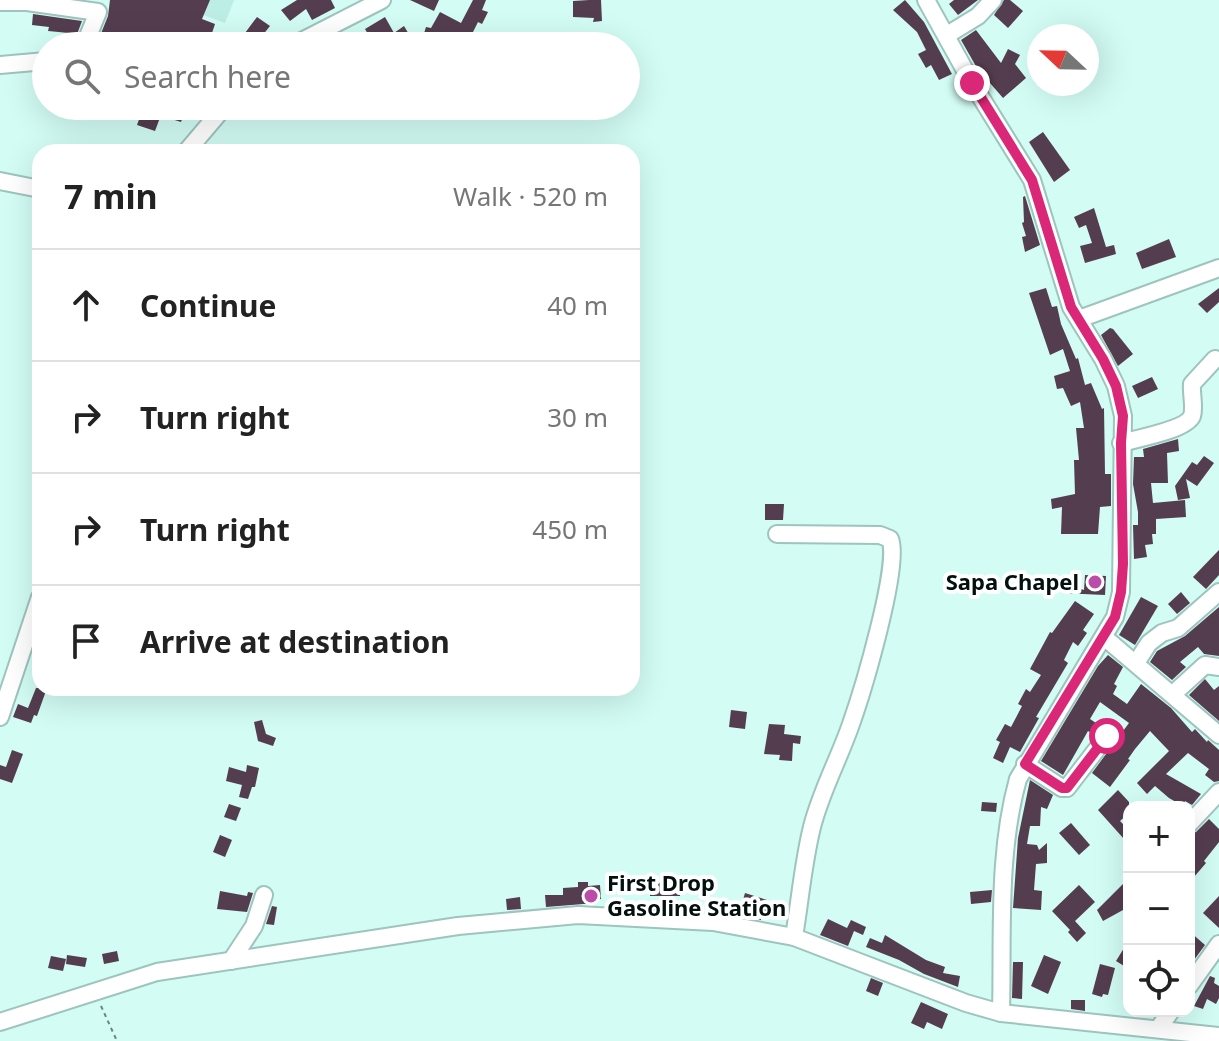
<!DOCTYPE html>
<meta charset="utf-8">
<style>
:root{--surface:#fff;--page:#f6f6f6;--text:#222;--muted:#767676;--line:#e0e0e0}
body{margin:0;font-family:"Noto Sans",sans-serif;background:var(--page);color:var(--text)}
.controls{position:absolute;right:24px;bottom:24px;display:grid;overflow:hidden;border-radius:16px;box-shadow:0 8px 32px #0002}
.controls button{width:72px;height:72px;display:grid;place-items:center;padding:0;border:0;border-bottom:2px solid var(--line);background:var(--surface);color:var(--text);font:40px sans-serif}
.compass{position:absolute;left:1027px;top:24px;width:72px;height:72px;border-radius:50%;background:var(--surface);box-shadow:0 8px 32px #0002;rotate:292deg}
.stop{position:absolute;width:24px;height:24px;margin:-18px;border:6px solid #db2777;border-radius:50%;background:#fff}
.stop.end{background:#db2777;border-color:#fff;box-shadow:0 2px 8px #0008}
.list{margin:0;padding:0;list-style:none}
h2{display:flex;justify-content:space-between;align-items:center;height:104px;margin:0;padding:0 32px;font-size:34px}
h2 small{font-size:26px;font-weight:400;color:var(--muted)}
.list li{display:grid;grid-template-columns:52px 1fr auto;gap:24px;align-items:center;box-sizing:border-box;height:112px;padding:0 32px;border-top:2px solid var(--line)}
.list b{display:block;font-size:30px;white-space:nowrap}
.list em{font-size:26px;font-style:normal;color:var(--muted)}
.icon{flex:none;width:44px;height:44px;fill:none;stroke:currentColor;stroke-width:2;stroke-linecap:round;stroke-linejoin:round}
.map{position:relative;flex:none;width:1219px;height:1041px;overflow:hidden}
.search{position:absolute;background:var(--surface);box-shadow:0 8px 32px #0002;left:32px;top:32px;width:608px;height:88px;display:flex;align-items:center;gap:20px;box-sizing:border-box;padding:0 28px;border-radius:44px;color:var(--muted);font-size:30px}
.panel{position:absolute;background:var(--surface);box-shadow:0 8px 32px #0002;left:32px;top:144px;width:608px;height:552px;border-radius:24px}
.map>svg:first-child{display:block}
</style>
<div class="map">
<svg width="1219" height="1041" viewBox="0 0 1219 1041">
<rect width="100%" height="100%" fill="#d2fcf4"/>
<path fill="#bceee6" d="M162,0H234L225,23Z"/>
<g fill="#543d4f">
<path d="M110,0H210L202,19L215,24L208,45L189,38L187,46H152L117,36L113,46H96L108,16Z"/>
<path d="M297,0H331L335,8L312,20L306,9L290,21L281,10Z"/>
<path d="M410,0H439L434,11Z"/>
<path d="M473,0H486L482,10L488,12L482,24L478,22L466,46H420L426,27L431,28L440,12L461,23Z"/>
<path d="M589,0H601L602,21L593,22L594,18L573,17V1Z"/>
<path d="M905,0L924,22L952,74L939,80L931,65L926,68L918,54L926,50L917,32L893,10Z"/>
<path d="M954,0H978L958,15L949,4Z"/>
<path d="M1004,0H1010L1023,11L1008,28L994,15Z"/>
<path d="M33,14L82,21L73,45L66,43L69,33L48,31L49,27L32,25Z"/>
<path d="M257,17L270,26L254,46L242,37Z"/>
<path d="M385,17L394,33L404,26L413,41L406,46H375L365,29Z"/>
<path d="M976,30L1001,63L1008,49L1020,55L1015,64L1026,78L1003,98L977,68L961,40Z"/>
<path d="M166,106H187L181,122L162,116Z"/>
<path d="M143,108L161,115L155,131L137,125Z"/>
<path d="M1043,132L1070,170L1054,182L1029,142Z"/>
<path d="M1025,196L1040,245L1025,252L1022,237L1026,236L1022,223L1024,222L1023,197Z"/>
<path d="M1094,208L1106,247L1114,245L1116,254L1085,263L1080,246L1092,243L1086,225L1079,228L1074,217Z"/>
<path d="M1169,239L1176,257L1142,269L1136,253Z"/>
<path d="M1046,288L1052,307L1057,306L1061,324L1076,359L1078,358L1085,385L1091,383L1102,409L1104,408L1105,474H1111V506L1100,507L1098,534H1061L1062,507L1052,509L1051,499L1075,494L1074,460H1079L1076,428H1084L1080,402L1071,406L1063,388L1057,389L1054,376L1070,371L1063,349L1050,355L1029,293Z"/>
<path d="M1219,288V302L1207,313L1198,304Z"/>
<path d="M1110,328L1113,329L1133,354L1118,366L1101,335Z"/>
<path d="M1152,377L1158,389L1138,398L1132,386Z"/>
<path d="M1178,439L1179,451L1167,453L1168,483H1151L1153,503L1185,500L1186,517L1156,519V534H1152L1153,544L1145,545L1147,557L1134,559L1133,525H1138V512L1133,484L1134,457H1144L1143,449Z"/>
<path d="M1204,456L1214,463L1197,486L1186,479L1190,498L1178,500L1175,486L1192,462L1197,465Z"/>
<path d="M765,504H784L783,520H765Z"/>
<path d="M1219,550V575L1206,589L1193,577Z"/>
<path d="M1085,575L1106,576L1105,595L1061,593L1064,583L1084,590Z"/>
<path d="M1181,592L1190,603L1177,614L1168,604Z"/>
<path d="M1141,597L1158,606L1135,645L1119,635Z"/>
<path d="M1075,601L1094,614L1083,630L1087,633L1078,646L1073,642L1064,660L1068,663L1036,717L1039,718L1020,752L1010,747L1003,763L993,758L1000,742L996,740L1005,724L1011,727L1022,706L1018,704L1026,689L1030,692L1041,675L1030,669L1050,632L1052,633Z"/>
<path d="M1219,607V656L1204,654L1198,647L1180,662L1186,667L1172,680L1150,662L1157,651L1185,636Z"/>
<path d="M1108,655L1123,667L1114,684L1117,686L1113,694L1127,704L1141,684L1171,708L1192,732L1195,729L1207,742L1208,740L1219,750V781L1214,782L1205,775L1209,769L1188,753L1166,774L1201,794L1192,805L1185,801L1183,806L1169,798L1155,786L1147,794L1137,783L1169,751L1150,731L1135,749L1128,759L1130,760L1110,787L1092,773L1129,723L1100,702L1090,719L1102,727L1094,735L1088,731L1063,775L1041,761L1098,666Z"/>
<path d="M1205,679L1214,690L1219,686V721L1189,695Z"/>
<path d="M36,688H47L37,716L34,715L31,723L13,717L18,704L28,708Z"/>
<path d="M731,710L747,712L745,729L729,727Z"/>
<path d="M262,720L266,734L276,738L273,746L258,741L254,722Z"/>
<path d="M769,724L785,725L784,734L801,736L800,744L793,743L792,761L779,760L780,755L764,754Z"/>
<path d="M12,750L23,754L12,783L0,779V765L6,767Z"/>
<path d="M247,765L259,768L255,787H252L248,799L239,797L242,785L226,781L229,767L246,772Z"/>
<path d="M1030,780L1053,795L1047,809L1041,807L1040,826H1030L1027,844L1037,845L1039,850L1047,843V863L1036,864L1034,890L1042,891L1041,910L1013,908L1018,838Z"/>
<path d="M1118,790L1129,802V813L1120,821L1129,830L1124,839L1098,810Z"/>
<path d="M982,802L997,803L996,812L981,811Z"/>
<path d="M229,804L241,808L236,821L224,817Z"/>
<path d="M1209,819L1219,829V842L1204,861L1206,863L1194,877L1189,872V835L1196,832Z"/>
<path d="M1071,823L1090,845L1079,855L1059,833Z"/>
<path d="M220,835L232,840L225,857L213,852Z"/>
<path d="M578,882H588V886L600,885L601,899L595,900L596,903L546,907L545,895H563V888L578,887Z"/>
<path d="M650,883H665V887H680V896H650Z"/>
<path d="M1124,883L1129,888V915L1123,910L1103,921L1097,910Z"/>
<path d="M1079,885L1095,902L1075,921L1086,933L1077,942L1068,932L1070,930L1052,911Z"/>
<path d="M992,890L991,902L971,904L970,892Z"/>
<path d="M220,891L247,896L248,892L253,893L247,912L217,909Z"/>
<path d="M745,893L767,900L765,904L780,907L777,917L763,913L761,920L739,914Z"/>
<path d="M1219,896V928L1203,913Z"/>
<path d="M520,897L521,909L507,910L506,899Z"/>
<path d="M272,906L277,907L274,925L266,924Z"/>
<path d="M828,919L847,928L851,920L866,927L863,935L854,931L848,946L820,935Z"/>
<path d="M1189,931L1205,945L1194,960L1189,956Z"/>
<path d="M885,935L926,960L945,967L943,973L960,976L958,987L924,974L899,960L866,947L870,938L882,943Z"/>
<path d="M1129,940V969L1116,961Z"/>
<path d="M117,951L119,961L104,964L102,954Z"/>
<path d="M67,955L87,958L85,967L66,964Z"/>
<path d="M1044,955L1061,962L1048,994L1031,986Z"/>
<path d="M51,956L66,959L63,971L48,968Z"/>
<path d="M1013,962H1023L1022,999L1012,998Z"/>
<path d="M1100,964L1115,968L1108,995L1103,994L1102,997L1092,994Z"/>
<path d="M1210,976L1215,978L1214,983L1219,986V998L1216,1004L1207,999L1203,1009L1194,1006Z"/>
<path d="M871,978L883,983L878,996L866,991Z"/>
<path d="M1071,1000H1085V1011L1071,1009Z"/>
<path d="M921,1002L948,1014L942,1029L927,1022L924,1029L911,1023Z"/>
</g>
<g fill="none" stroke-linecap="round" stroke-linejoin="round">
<defs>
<g id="minor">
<path d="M926,0L972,83L1032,180L1071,307L1103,359L1116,386L1123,416L1121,592L1115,617L1018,779C997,854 1003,935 1001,1013"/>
<path d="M0,2H27L98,12L84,46"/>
<path d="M947,35L978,16L993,0"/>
<path d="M292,46L382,0"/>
<path d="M0,65L46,61"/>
<path d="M186,152L225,106"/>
<path d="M0,181L40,189"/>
<path d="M1079,319L1219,268"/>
<path d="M1121,443C1135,439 1186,430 1192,416C1195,407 1191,394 1192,384L1215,359"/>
<path d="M777,534L880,535L890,539C901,564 862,693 851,724C839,759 821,791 812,827C803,863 800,901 794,937"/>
<path d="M1104,637L1219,735"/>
<path d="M1136,663L1149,643L1162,633L1178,628L1219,592"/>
<path d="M1173,694L1205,665L1219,667"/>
<path d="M0,717L40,597"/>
<path d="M1025,764L1062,788H1067L1107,736"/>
<path d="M1189,824L1219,792"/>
<path d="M231,961L254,926L264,895"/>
<path d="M1189,986L1219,944"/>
<path d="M0,1022L157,972L458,926L578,915L713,922L794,937L966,1003L1001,1013L1219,1036"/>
<path d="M1158,1029L1171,1011"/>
</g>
</defs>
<use href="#minor" stroke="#9dc4bd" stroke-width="20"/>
<path stroke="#6b8681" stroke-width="2" stroke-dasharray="4 4" stroke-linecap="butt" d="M101,1006L117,1041"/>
<use href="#minor" stroke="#fff" stroke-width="16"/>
</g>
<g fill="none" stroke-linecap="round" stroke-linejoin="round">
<path stroke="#db2777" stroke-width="10" d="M972,83L1032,180L1071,307L1103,359L1116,386L1123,416L1121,443L1123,564L1121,592L1115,617L1025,764L1062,788H1067L1107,736"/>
</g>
<g fill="#bb4ca9" stroke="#fff" stroke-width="3">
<circle cx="1095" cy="582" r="8"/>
<circle cx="591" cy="896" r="8"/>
</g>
<g text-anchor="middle" stroke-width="8" stroke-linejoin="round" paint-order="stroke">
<g font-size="22" font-weight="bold" fill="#03100d" stroke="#fff" text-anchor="end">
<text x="1079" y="590">Sapa Chapel</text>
<text x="607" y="891" text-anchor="start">First Drop<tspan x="607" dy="25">Gasoline Station</tspan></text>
</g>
</g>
</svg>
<div class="controls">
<button>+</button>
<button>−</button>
<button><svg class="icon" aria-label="locate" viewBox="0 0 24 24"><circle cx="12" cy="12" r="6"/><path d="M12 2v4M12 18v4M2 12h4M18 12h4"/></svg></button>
</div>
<svg class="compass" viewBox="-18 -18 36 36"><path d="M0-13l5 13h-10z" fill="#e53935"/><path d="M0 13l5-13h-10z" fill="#767676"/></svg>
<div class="stop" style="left:1107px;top:736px"></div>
<div class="stop end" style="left:972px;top:83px"></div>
<div class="search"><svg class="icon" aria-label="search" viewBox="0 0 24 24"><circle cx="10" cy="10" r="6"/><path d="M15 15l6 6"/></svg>Search here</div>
<section class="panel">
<h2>7 min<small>Walk · 520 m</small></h2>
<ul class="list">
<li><svg class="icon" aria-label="ahead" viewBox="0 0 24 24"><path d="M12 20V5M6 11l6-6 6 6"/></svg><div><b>Continue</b></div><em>40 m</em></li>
<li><svg class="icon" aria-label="right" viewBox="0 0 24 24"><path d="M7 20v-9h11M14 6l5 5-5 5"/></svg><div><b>Turn right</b></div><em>30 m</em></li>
<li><svg class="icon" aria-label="right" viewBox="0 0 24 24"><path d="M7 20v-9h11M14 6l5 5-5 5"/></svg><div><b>Turn right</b></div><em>450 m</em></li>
<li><svg class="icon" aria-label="arrive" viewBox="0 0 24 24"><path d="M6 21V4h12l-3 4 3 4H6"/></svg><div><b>Arrive at destination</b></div></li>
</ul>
</section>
</div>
